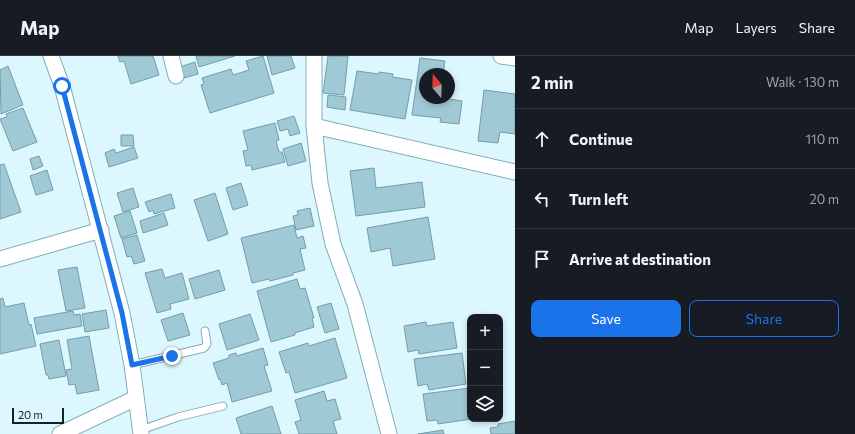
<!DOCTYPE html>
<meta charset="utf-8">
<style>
:root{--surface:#171b24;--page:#20242c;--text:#f1f3f6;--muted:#9ea1a6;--line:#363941;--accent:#1a73e8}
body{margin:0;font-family:Commissioner,sans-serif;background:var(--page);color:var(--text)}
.controls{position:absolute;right:12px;bottom:12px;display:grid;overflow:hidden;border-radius:8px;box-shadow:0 2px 6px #0003}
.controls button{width:36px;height:36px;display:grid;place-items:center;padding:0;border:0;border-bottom:1px solid var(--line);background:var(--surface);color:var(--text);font:20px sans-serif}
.compass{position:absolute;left:419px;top:12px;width:36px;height:36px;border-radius:50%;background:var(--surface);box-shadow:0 2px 6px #0003;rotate:341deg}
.scale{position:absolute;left:12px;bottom:10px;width:52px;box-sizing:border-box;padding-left:4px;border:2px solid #122227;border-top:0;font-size:11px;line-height:14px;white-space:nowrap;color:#122227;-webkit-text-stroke:3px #ddf7fe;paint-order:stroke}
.stop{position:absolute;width:12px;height:12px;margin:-9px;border:3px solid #1a73e8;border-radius:50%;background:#fff}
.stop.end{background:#1a73e8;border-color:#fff;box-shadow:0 1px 4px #0008}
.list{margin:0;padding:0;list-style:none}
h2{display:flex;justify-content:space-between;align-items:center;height:52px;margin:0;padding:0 16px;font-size:17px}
h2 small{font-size:13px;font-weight:400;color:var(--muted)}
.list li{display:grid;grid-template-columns:26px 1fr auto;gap:12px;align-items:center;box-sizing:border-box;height:60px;padding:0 16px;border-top:1px solid var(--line)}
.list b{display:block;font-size:15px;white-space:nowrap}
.list em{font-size:13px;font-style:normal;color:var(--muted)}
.actions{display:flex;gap:8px;padding:12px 16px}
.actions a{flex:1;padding:9px 0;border:1px solid var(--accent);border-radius:8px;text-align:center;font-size:14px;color:var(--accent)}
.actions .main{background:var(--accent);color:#fff}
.icon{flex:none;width:22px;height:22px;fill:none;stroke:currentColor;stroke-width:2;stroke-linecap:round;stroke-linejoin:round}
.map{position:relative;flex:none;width:515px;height:378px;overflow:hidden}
header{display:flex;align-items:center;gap:24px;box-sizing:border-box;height:56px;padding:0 20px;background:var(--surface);border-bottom:1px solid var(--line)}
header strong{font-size:19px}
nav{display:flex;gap:22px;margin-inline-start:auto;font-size:14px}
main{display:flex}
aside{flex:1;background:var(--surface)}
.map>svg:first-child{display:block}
</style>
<header>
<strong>Map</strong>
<nav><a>Map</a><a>Layers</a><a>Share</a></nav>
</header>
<main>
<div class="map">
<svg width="515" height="378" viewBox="0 0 515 378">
<rect width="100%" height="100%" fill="#ddf7fe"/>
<g fill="#9fc9d5" stroke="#749da9">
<path d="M118,0H153L159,19L131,28L124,5L120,6Z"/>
<path d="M196,0H235L199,11Z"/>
<path d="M263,0L274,37L210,57L201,29L204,28L202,22L231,13L233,19L249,14L246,5Z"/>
<path d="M267,0H291L295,12L272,19Z"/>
<path d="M328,0H348L344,39L323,37Z"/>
<path d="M420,2L445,5L443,18H425V42H443L462,45L459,68L440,66L441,62L412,59Z"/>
<path d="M195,6L198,18L184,22L180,11Z"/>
<path d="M8,10L23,49L1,58L0,14Z"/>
<path d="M357,15L379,18V16L393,18L392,21L412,24L405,63L350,54Z"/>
<path d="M484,34L515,38V78L500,76L498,87L478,85Z"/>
<path d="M328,39L346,41L345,54L327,51Z"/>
<path d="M23,52L37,86L13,95L0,63L7,61L6,58Z"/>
<path d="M294,60L300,77L290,80L288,73L280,75L277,65Z"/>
<path d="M275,67L279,84L276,85L279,96H282L285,106L252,114L251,109L246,110L243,95L248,94L243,75Z"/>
<path d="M121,79H133L134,90H121Z"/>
<path d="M301,87L306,105L288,110L283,93Z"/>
<path d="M134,91L138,102L109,111L105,97L114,93L116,97Z"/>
<path d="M39,100L43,110L33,114L30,103Z"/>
<path d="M4,108L21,156L0,163V109Z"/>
<path d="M374,112L376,132L422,126L425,151L356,160L350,115Z"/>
<path d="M47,114L53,134L36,139L30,120Z"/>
<path d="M241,127L248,149L233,154L226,132Z"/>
<path d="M133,132L139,151L123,156L117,137Z"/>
<path d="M215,137L228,178L208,185L194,144Z"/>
<path d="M171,138L175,152L154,158L153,154L149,156L145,146Z"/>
<path d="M310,152L314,170L296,174L293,160L298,159L297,155Z"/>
<path d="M130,155L137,177L121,182L114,160Z"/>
<path d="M164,157L168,169L143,177L140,165Z"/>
<path d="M428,161L435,203L393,210L390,192L371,196L367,172Z"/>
<path d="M294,169L297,182L303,180L306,192L300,193L305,214L293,217V219L270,225L269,223L252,227L241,182Z"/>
<path d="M137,179L145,205L134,208L131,200L127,201L122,183Z"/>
<path d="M77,211L85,252L66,255L58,214Z"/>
<path d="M162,213L165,222L182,217L189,243L170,248L171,253L157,257L145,217Z"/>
<path d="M219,214L225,234L195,243L189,223Z"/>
<path d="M297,223L300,233L305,232L314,262H312L314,271L295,277V279L271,286L257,235Z"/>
<path d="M3,242L5,251L24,247L29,269L31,268L36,290L0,298V243Z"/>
<path d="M331,247L339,273L325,277L317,251Z"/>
<path d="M106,254L109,272L85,276L82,258Z"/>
<path d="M73,255L74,259L80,258L82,270L37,278L34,262Z"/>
<path d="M183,257L190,279L168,285L161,264Z"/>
<path d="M250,258L259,284L227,294L219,268Z"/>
<path d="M426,266L427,270L453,266L457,292L419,298L418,294L408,296L404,270Z"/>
<path d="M89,280L99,334L77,338L75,328L69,329L66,314L72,313L67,284Z"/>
<path d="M335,282L347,322L295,337L289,316L286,317L279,296L308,287L309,290Z"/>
<path d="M59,284L66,320L49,323L48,319H46L40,288Z"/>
<path d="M263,292L268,309L264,310L272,335L232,346L227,327L222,329L220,323L219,324L213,307L229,302V299L236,297L237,300Z"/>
<path d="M462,297L466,328L429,334L427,328L418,330L414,303Z"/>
<path d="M470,332L471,363L438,368L437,364L427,365L423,338Z"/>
<path d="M324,335L327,345L335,343L341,363L333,365L337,378H299L295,366L301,364L295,344Z"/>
<path d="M272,350L281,378H241L236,362Z"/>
<path d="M515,365V378H491L490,372L498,371V368Z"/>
<path d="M443,374L444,378H418Z"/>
</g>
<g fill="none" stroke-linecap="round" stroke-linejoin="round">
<defs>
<g id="service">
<path d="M132,309L204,292L207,288L205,275"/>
<path d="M141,374L178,361L223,350"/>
</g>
<g id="minor">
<path d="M51,0L62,30L122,257L132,309L141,378"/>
<path d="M171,0L176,20"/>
<path d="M314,0V70L320,127L333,188L355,248L389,378"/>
<path d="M501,0L515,2"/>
<path d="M314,70L515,116"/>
<path d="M0,203L101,174"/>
<path d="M60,378L136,342"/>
</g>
</defs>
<use href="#service" stroke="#84adb9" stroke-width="9"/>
<use href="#minor" stroke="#84adb9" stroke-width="17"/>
<use href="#service" stroke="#fff" stroke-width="7"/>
<use href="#minor" stroke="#fff" stroke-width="15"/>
</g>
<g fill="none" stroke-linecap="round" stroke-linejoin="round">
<path stroke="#1a73e8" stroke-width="5" d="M62,30L122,257L132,309L172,300"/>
</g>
</svg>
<div class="controls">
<button>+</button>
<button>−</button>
<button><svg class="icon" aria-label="layers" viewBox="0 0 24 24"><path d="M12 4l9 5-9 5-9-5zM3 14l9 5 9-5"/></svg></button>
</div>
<svg class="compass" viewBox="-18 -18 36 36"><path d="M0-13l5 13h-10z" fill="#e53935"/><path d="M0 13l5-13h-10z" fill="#9ea1a6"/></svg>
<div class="scale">20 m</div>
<div class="stop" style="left:62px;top:30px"></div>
<div class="stop end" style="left:172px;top:300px"></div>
</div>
<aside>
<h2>2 min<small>Walk · 130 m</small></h2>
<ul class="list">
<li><svg class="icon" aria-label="ahead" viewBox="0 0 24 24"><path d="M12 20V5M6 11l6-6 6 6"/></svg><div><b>Continue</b></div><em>110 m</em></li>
<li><svg class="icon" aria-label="left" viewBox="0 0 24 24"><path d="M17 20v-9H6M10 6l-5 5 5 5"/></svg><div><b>Turn left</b></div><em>20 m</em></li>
<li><svg class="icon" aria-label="arrive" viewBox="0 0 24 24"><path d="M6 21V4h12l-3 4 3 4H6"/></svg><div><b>Arrive at destination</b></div></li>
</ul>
<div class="actions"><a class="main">Save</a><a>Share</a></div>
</aside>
</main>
